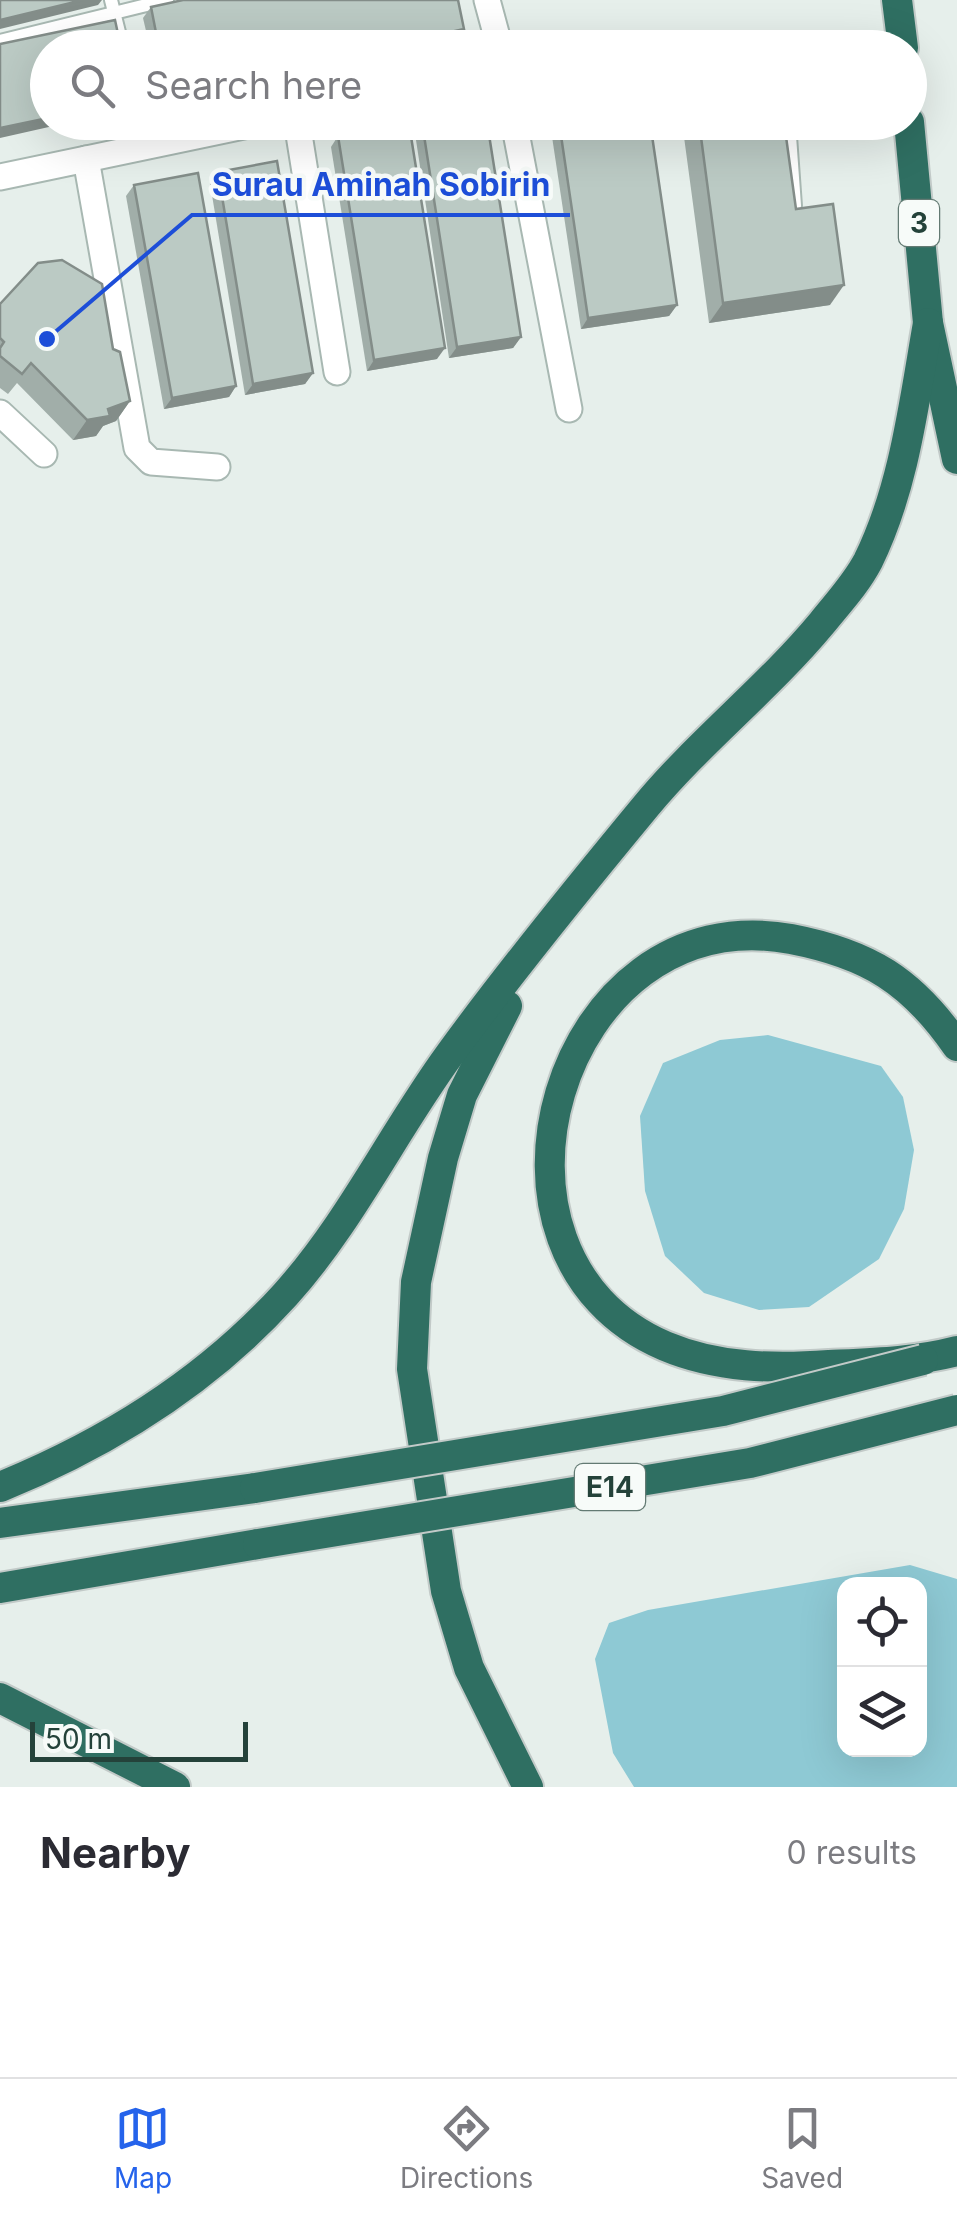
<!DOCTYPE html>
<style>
:root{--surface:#fff;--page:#f7f7f7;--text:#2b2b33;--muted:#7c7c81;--line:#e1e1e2;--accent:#2563eb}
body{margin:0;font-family:Inter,sans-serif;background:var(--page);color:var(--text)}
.controls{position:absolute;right:30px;bottom:30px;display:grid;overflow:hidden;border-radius:20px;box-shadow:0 10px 40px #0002}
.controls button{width:90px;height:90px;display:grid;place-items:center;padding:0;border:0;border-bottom:2px solid var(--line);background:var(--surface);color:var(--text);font:50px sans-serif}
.scale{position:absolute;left:30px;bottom:25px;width:218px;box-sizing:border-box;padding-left:10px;border:5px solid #24423a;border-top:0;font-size:28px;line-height:35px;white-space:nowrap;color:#24423a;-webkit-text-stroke:8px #f7fbf9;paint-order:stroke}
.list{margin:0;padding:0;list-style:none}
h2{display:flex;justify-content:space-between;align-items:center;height:130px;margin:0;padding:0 40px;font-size:42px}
h2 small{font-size:32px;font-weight:400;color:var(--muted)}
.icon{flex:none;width:55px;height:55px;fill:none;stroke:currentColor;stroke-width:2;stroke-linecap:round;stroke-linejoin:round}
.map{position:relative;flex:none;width:957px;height:1787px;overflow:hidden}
.search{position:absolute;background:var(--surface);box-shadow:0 10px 40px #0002;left:30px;right:30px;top:30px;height:110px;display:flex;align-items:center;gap:25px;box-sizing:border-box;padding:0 35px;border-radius:55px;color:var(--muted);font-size:38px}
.sheet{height:290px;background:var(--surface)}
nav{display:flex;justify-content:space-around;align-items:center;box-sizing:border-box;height:140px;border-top:2px solid var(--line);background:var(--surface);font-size:28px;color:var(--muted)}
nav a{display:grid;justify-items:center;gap:5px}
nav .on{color:var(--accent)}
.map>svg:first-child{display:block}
</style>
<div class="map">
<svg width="957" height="1787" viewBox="0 0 957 1787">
<rect width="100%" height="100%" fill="#e6efeb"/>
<g fill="#8ec9d4" fill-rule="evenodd">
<path d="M768,1035L881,1066L903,1097L914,1150L904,1209L879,1259L809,1307L759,1310L704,1293L665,1256L645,1191L640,1116L663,1063L720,1040Z"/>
<path d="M910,1565L957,1579V1787H634L613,1753L595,1659L609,1623L648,1610ZM844,1584H920V1750H844Z"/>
</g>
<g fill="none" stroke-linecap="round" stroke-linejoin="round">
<defs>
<g id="lane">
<path d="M111,0L123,48"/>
<path d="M0,41L167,0"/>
<path d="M142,122L148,146"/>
<path d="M789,122L795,206"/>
</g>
<g id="street">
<path d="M487,0L500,48"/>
<path d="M297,122L337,372"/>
<path d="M514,122L569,409"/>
<path d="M86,159L137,448L151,462L217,467"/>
<path d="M0,177L263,122"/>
<path d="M0,413L44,454"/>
</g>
<g id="highway">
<path d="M897,0L903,48"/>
<path d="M909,122L928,323L957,459"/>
<path d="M507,1006L462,1095L443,1158L416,1282L412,1369L446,1591L469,1668L528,1787"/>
<path d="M957,1046C912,981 869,954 791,939C556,896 453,1256 665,1346C717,1368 774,1369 829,1365C873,1363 915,1362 957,1351"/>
<path d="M0,1487C108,1443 206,1382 285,1295C350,1223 393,1132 450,1054C512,969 579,887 646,806C700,741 768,688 822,623C838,603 856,584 868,561C904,488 914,403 928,323"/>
<path d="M0,1523L255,1488"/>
<path d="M0,1588L258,1544"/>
<path d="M0,1698L175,1787"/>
</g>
</defs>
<use href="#lane" stroke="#a8b8b2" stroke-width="16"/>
<use href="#street" stroke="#a8b8b2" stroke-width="29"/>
<use href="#highway" stroke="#c2cac8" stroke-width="34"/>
<use href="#lane" stroke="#fff" stroke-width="12"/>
<use href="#street" stroke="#fff" stroke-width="25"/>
<use href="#highway" stroke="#2f6f62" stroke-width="30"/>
<defs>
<g id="highway-bridge">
<path d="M255,1488L723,1411L923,1360"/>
<path d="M258,1544L750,1463L957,1410"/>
</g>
</defs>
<use href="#highway-bridge" stroke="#c2cac8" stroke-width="34" stroke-linecap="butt"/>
<use href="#highway-bridge" stroke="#2f6f62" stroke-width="30"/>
</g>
<g fill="#a1aea9">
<path d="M151,7L457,40L420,48H150L143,18Z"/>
<path d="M556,122H650L677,305L669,316L581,329L551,130Z"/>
<path d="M682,122H784L796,209L830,305L709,323Z"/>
<path d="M423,129L521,337L513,348L449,358L416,140Z"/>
<path d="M338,136L437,359L367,371L331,147Z"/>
<path d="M218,172L313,373L305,384L245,395L210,183Z"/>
<path d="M134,185L236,386L229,397L164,409L126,196Z"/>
<path d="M0,304L113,349L130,401L116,421L103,426L96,436L73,440L17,383L8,394L0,388Z"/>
</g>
<g fill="#838d89">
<path d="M83,0H102L98,5L0,29V20Z"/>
<path d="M464,29L457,40L420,48H379Z"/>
<path d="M48,118V122H71L0,138V128Z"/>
<path d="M844,285L830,305L709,323L723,303Z"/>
<path d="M677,305L669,316L581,329L588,318Z"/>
<path d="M521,337L513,348L449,358L457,347Z"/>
<path d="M445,348L437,359L367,371L374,360Z"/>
<path d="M313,373L305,384L245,395L253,384Z"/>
<path d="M236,386L229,397L164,409L172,398Z"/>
<path d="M130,401L116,421L103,426L96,436L73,440L87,420L108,409Z"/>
</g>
<g fill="#bbcac4" stroke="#838d89" stroke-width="2.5">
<path d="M0,0H83L0,20Z"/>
<path d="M183,0H458L464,29L379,48H159L151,7Z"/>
<path d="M115,20L121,48H48V118L0,128V44Z"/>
<path d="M466,122H487L521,337L457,347L423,129Z"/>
<path d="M559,122H650L677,305L588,318Z"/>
<path d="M699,122H784L796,209L833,204L844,285L723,303Z"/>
<path d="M409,124L445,348L374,360L338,136Z"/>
<path d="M277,161L313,373L253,384L218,172Z"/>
<path d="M198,173L236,386L172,398L134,185Z"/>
<path d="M62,260L102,284L113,349L120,352L130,401L108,409L110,416L87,420L31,363L22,374L0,356V348L4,342L0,338V304L38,263Z"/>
</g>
<g text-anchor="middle" stroke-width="9" stroke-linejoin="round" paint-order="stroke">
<g fill="#f7fbf9" stroke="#637a73" stroke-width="2.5">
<rect x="899" y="200" width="40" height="46" rx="8"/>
<rect x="575" y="1464" width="70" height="46" rx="8"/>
</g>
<g font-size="28" font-weight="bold" fill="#24423a">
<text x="919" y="233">3</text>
<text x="610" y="1497">E14</text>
</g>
</g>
<path fill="none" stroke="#1d4ed8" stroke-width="4" d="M47 339L192 215H570"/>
<circle fill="#1d4ed8" stroke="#f7fbf9" stroke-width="4" cx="47" cy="339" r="10"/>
<g font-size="32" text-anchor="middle" font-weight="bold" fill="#1d4ed8" stroke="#f7fbf9" stroke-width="9" stroke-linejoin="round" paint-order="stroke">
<text x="381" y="196">Surau Aminah Sobirin</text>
</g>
</svg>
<div class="controls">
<button><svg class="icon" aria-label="locate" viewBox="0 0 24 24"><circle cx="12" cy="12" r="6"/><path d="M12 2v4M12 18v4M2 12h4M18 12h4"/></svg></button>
<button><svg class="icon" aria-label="layers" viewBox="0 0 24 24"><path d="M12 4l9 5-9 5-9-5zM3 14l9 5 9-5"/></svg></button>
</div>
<div class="scale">50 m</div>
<div class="search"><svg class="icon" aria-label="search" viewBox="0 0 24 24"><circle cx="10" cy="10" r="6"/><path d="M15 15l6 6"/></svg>Search here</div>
</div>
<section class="sheet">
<h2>Nearby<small>0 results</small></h2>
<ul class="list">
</ul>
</section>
<nav>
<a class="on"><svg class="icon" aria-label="map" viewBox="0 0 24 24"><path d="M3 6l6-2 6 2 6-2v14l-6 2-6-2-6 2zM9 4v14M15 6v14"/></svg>Map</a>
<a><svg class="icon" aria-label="directions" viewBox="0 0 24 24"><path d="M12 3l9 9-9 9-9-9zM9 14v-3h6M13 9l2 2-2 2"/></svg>Directions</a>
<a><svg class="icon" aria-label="saved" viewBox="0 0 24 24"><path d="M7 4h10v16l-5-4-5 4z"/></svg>Saved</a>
</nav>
